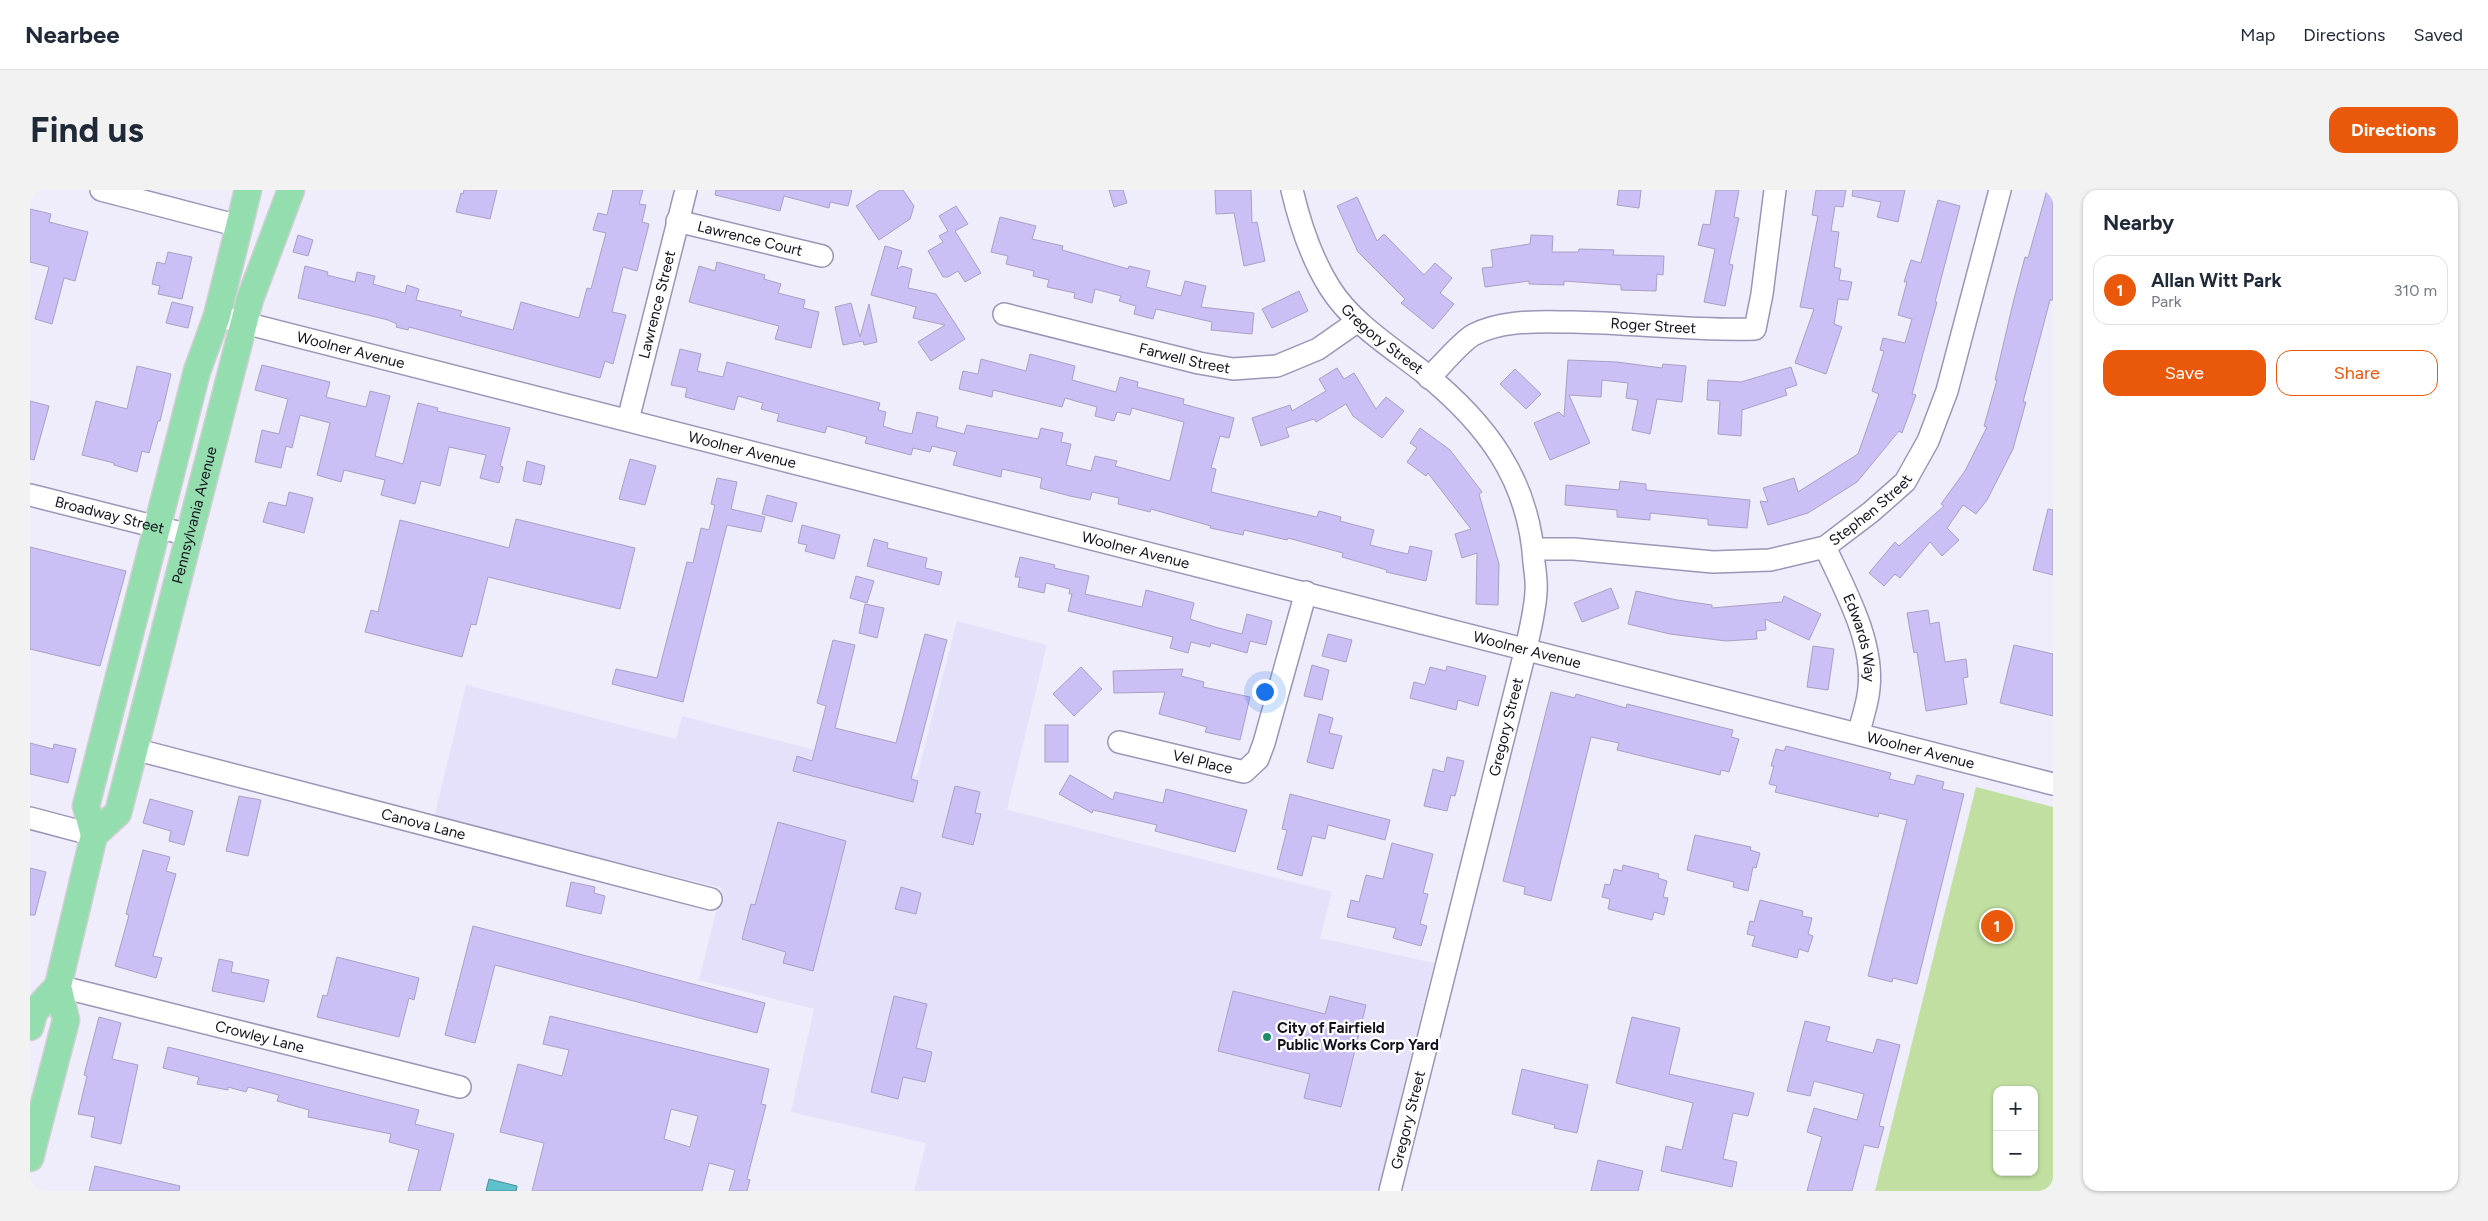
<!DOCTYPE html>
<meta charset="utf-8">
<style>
:root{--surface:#fff;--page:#f2f2f3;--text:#1f2937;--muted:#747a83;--line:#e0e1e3;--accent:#ea580c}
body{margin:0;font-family:Figtree,sans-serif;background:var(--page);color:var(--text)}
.controls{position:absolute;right:15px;bottom:15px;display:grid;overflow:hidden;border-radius:10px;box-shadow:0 1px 4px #0004}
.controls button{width:45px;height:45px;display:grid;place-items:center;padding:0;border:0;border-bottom:1px solid var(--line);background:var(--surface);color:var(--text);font:25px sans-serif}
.you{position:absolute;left:1234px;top:501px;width:18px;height:18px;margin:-12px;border:4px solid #fff;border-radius:50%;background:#1a73e8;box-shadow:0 0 0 8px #1a73e833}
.badge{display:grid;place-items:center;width:32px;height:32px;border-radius:50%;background:var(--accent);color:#fff;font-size:16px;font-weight:700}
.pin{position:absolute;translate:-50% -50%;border:2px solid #fff;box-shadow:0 1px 5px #0006}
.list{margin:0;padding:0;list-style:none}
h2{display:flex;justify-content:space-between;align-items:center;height:65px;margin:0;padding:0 20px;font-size:21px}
h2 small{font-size:16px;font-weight:400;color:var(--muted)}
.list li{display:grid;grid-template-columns:32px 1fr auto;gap:15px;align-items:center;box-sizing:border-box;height:70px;margin:0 10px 10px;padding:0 10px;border:1px solid var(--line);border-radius:15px}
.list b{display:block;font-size:19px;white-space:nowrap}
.list p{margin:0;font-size:16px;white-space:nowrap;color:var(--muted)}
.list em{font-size:16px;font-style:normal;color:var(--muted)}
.actions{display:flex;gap:10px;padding:15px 20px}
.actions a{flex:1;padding:11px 0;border:1px solid var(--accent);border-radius:15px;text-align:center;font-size:18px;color:var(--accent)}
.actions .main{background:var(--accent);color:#fff}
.map{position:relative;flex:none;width:2023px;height:1001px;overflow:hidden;border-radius:15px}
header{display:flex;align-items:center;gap:30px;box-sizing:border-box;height:70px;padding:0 25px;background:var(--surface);border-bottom:1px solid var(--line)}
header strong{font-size:24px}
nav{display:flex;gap:28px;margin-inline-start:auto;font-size:18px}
.intro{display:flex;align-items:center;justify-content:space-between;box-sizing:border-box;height:120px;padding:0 30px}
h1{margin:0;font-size:35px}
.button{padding:12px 22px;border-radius:15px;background:var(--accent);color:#fff;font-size:18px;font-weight:700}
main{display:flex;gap:30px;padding:0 30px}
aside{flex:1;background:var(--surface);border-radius:15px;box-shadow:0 1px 4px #0004}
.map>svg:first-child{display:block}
</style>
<header>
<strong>Nearbee</strong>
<nav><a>Map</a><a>Directions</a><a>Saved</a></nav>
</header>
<div class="intro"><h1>Find us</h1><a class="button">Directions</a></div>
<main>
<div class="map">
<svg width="2023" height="1001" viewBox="0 0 2023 1001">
<rect width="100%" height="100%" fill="#efecfb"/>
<path fill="#e6e1fb" d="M927,431L1017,455L977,620L1302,702L1290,748L1404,773L1348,1001H884L896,953L761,922L784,819L669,790L692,698L404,628L436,495L646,549L652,526L887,586Z"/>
<path fill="#c0dfa0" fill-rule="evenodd" d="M1946,597L2023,617V1001H1845ZM1967,900H2004V982H1967Z"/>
<path fill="#5ec2cd" stroke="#488d98" d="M459,989L487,996L486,1001H456Z"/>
<g fill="#cbbff5" stroke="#a8a1c3" fill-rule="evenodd">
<path d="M434,0H467L460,29L426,22L431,3L433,4Z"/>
<path d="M583,0H613L609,14L616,15L612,32L619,34L607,81L593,77L582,122L596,125L583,174L575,171L570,188L379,137L378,140L366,137L367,134L358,130L268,108L275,76L298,82L297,85L325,92L327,82L345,86L343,94L375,103L377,95L389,99L386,110L432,121L430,126L483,140L491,112L549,128L557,98L561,99L576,43L563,40L568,23L577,25Z"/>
<path d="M686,0H822L818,16L800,12L799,18L754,6L750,21L685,5Z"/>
<path d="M850,0H873L884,16L880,29L849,50L826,16Z"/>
<path d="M1079,0H1093L1097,13L1084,17Z"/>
<path d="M1185,0H1221L1222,33L1227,32L1235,71L1214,76L1204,23L1186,24Z"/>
<path d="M1589,0H1611L1609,18L1587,15Z"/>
<path d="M1686,0H1709L1704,27L1709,28L1699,74L1703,75L1695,116L1674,112L1685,59L1668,55L1673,34L1680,35Z"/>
<path d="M1786,0H1816L1813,17L1805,16L1801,41L1809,42L1804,77L1811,79L1809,90L1822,92L1818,110L1808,109L1804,134L1812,137L1796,184L1765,173L1784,119L1770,117L1788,26L1782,25Z"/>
<path d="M1823,0H1875L1868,32L1847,27L1851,12L1822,6Z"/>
<path d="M2017,0H2023V110H2020L1993,212H1996L1983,259L1957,310L1946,324L1933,315L1917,338L1929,350L1912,366L1900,352L1870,388L1865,384L1854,396L1839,383L1865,352L1869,356L1914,316L1911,314L1935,281L1957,237L1954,236L1967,190H1965L1983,113L1995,67L1998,68Z"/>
<path d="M1327,7L1347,51L1354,44L1394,85L1405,73L1422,88L1410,103L1424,114L1403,139L1371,113L1375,109L1328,62L1307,16Z"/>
<path d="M1908,10L1930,16L1905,112H1907L1882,204L1886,205L1872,243L1869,241L1827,292L1778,323L1738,335L1730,311L1738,312L1733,298L1764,288L1768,302L1828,264L1849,204L1842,201L1854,161L1850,160L1853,148L1875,153L1882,129L1868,125L1877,92H1874L1881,70L1891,73Z"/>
<path d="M926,16L938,34L925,41L951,83L935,92L928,81L918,87H913L898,61L913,52L909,46L918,41L909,26Z"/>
<path d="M0,19L21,24L19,32L58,42L45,91L34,88L22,134L5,129L19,77L0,72Z"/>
<path d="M970,27L1006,36L1002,49L1033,56L1032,60L1098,79L1099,76L1120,81L1116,97L1151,106L1155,91L1176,96L1171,117L1224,123L1222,144L1181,140L1182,132L1126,119L1123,129L1104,124L1106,116L1089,111L1091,106L1065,99L1062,113L1044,108L1045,103L1017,97L1019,90L1003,86L1004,81L976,74L978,66L961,62Z"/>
<path d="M268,45L283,50L278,66L263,62Z"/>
<path d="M1501,45L1523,46L1522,62H1548L1549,59L1584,60L1583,65L1634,66L1633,85L1627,84L1626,101L1591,100V95L1534,91V95L1499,94V91L1455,97L1452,78L1463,77L1461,60L1500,54Z"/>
<path d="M855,56L872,61L867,79L872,76L882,79L878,98L906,104L935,149L901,171L888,152L915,135L883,128L886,117L841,105Z"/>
<path d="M138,62L162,67L152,109L128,104L130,96L122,94L127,72L135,74Z"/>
<path d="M687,72L735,85L734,89L751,94L748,103L775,110L773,118L789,122L781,158L745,149L749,136L659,112L669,76L685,81Z"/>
<path d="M1269,101L1278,121L1242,138L1232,119Z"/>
<path d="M142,112L163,117L158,138L136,133Z"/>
<path d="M821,113L830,147L839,114L847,152L834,155L833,151L813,155L805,117Z"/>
<path d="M650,159L671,164L667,181L693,187L697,172L850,213L848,220L856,222L853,236L865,240L882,244L887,222L908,227L906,237L934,244L937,235L1008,249L1011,238L1033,243L1031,252L1041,254L1036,275L1061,281L1065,266L1087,271L1085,276L1140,291L1154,232L1102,218L1100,225L1087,222L1084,231L1065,226L1067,217L1035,208L1032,217L963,200L962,207L929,199L933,181L948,184L951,169L996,181L1000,164L1045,176L1042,190L1086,202L1090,187L1108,192L1107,197L1154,209L1153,214L1204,228L1199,248L1190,246L1181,278L1186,279L1181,302L1287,327L1289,321L1311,327L1310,331L1344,340L1340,355L1356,359L1378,364L1380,356L1402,361L1396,391L1356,382L1357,380L1312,367L1313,363L1258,348L1257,350L1214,340L1213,345L1180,338L1181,336L1121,319L1120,322L1088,314L1089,308L1062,302L1060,310L1040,306L1010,298L1012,288L972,279L971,287L923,275L927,262L902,256L900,262L883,258L881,265L835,253L837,247L797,236L795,243L747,231L749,224L731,219L733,213L708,206L704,220L655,207L657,198L641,195Z"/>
<path d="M1538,170L1587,172L1632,178L1633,174L1656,176L1652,212L1627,209L1620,244L1602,240L1608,210L1596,208L1598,193L1572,190L1571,207L1539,205L1560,253L1520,270L1504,233L1529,222L1534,227Z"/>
<path d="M232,175L300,192L296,207L336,217L340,201L360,206L345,266L373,274L388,213L408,218L407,221L480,238L470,276L473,277L469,293L450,288L456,265L419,257L410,296L391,291L385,314L351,305L355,290L314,280L311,292L287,285L300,233L270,225L262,258L256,256L251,278L225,272L232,240L249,244L258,209L225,200Z"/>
<path d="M107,176L141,184L130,231H128L119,263L112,261L107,282L84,275V273L52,265L66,211L97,219Z"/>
<path d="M1761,177L1767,195L1755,199L1757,205L1712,220L1711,246L1688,244L1690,211L1677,210L1678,190L1711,192Z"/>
<path d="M1307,178L1314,189L1324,183L1346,219L1356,207L1374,221L1352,248L1323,226L1316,214L1286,232L1284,229L1256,238L1259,247L1231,256L1222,228L1260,215L1262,221L1296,201L1289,189Z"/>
<path d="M1485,179L1511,204L1496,219L1470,194Z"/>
<path d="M0,211L19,216L4,270L0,269Z"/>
<path d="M1390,238L1420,260L1452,302L1449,304L1469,374L1468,415L1446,414L1447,363L1432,368L1425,344L1441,339L1398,283L1396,286L1377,272L1387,258L1380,253Z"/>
<path d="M600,269L626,276L615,315L589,309Z"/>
<path d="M497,271L515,276L511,295L493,291Z"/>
<path d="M687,288L707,292L701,319L735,327L731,342L697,335L653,512L582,494L586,479L627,488L657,372L663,373L671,338L679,340L685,315L681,314Z"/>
<path d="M1590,291L1616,294V300L1720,310L1717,338L1678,335V329L1620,323V330L1587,327V320L1535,315L1536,295L1589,300Z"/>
<path d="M259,302L283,308L274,343L233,332L239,312L256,316Z"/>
<path d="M737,305L767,313L762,332L732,324Z"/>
<path d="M2018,319L2023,320V385L2003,380Z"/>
<path d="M486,329L605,358L590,419L458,387L446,435L441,434L432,467L335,442L341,420L348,422L370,330L479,358Z"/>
<path d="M772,335L810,345L804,369L775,361L777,355L768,353Z"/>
<path d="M844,349L858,353L857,358L897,368L895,378L912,382L909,395L837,376Z"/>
<path d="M0,357L96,381L70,476L0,459Z"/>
<path d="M990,367L1025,375L1024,378L1059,386L1055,404L1112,417L1116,400L1164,413L1160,429L1185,437L1212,444L1217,424L1242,431L1236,455L1220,451L1217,463L1181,453L1180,457L1161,452L1158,463L1140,458L1143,447L1038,421L1042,404H1039L1040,399L1016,393L1014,403L988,397L990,387H985Z"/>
<path d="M826,386L844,391L837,413L820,408Z"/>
<path d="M1581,398L1589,418L1552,432L1544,413Z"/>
<path d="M1606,401L1647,410L1682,415V418L1752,412L1754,406L1791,424L1779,450L1735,429L1736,440L1726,441L1727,449L1696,451L1640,444L1598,434Z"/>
<path d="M835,414L854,418L847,448L829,443Z"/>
<path d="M1898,420L1900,434L1909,432L1915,472L1936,469L1938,487L1933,488L1937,514L1896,521L1887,462L1884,463L1877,423Z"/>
<path d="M895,444L917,450L881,589L888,591L883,612L763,581L767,566L782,571L796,516L787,513L803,450L825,455L805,538L866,553Z"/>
<path d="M1298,444L1322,450L1316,472L1292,466Z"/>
<path d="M1984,455L2023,464V526L1970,513Z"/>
<path d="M1783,456L1804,459L1798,500L1777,497Z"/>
<path d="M1282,475L1299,480L1292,510L1274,506Z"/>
<path d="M1417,476L1456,486L1448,516L1428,510L1426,520L1380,508L1384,492L1395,495L1400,477L1416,481Z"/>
<path d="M1051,477L1072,499L1044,526L1023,504Z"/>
<path d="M1153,479L1151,486L1174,492L1173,497L1220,507L1210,550L1175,542L1177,537L1129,524L1135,502L1084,503L1083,481Z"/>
<path d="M1521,502L1545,508L1546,504L1596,518L1597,514L1703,540L1701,547L1709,549L1699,582L1691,580L1690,585L1587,560L1589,553L1561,547L1521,711L1494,704L1495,697L1473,691Z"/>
<path d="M1289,524L1303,528L1299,543L1312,546L1303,579L1277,572Z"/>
<rect x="1015" y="535" width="23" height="37"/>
<path d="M0,553L23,559L24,554L46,559L38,593L0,584Z"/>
<path d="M1756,556L1861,583L1859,589L1884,595L1887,585L1914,592L1912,599L1934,604L1887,794L1863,788L1862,792L1838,786L1877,630L1849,623L1848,627L1745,602L1747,596L1739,594L1744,576H1741L1746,559L1754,561Z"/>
<path d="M1417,567L1434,571L1425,606L1421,605L1417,621L1394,616L1403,579L1414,582Z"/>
<path d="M1040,585L1083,610L1085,602L1133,613L1136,599L1217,620L1205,662L1125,641L1127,635L1063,620L1062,623L1029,604Z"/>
<path d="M925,596L950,602L945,623L951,624L943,655L912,647Z"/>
<path d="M1260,604L1360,630L1355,650L1298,635L1295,649L1282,646L1272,686L1247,679L1257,640L1252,639Z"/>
<path d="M209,606L231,610L218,666L196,661Z"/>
<path d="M120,609L163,621L154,655L139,651L141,641L113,633Z"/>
<path d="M748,632L816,651L783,781L753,773L756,762L712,749L721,714L725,715Z"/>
<path d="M1665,645L1721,657L1720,660L1730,663L1726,678L1723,677L1718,701L1703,697L1704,692L1657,680Z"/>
<path d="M1362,653L1403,664L1393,703L1398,704L1390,734L1397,736L1391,756L1363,748L1366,738L1317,727L1321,710L1329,712L1336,685L1353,689Z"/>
<path d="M113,660L140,667L136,681L146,684L123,766L132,768L126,788L85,776L99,725L96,724Z"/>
<path d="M1593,675L1629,684L1628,688L1637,691L1633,707L1638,708L1634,725L1624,722L1622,730L1578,719L1580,709L1572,707L1575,694L1580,695L1584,679L1592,681Z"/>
<path d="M0,678L16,682L5,725H0Z"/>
<path d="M541,692L565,697L564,703L575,706L571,724L536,716Z"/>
<path d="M871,697L891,703L886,724L865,719Z"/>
<path d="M1730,710L1773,721L1772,726L1782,728L1778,744L1783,746L1778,762L1769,759L1767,768L1722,756L1725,746L1717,744L1720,731L1724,732Z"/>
<path d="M443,736L735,813L727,843L465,775L445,853L415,845Z"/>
<path d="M307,767L389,788L384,810L379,808L369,847L287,827L293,805L297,806Z"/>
<path d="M189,769L203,772L201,782L239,790L234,812L182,801Z"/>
<path d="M1203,801L1295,824L1300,806L1336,815L1311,917L1274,908L1280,884L1188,861Z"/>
<path d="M864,806L897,814L886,858L902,862L895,892L873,887L868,909L841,902Z"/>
<path d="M520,826L739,879L731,914L736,915L717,989L720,990L717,1001H699L705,980L679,973L672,1001H502L514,953L470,942L488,874L532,886L539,860L513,854ZM641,919L668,926L660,957L634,949Z"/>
<path d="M69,827L91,833L82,869L108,875L91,954L61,947L65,927L48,924L57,886L54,885Z"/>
<path d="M1602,827L1650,838L1639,884L1724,903L1718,926L1703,923L1693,969L1707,972L1702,997L1631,981L1636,956L1652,960L1663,913L1586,893Z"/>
<path d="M1775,831L1800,837L1796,851L1843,863L1847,849L1870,855L1849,936L1854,937L1848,958L1834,955L1822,1001H1777L1792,947L1777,942L1784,918L1827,930L1834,904L1784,891L1780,906L1757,901Z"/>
<path d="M138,857L389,920L385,934L424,944L410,1001H378L389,960L359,952L361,944L278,927L279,920L247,911L249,905L218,897L216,902L198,897V900L167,894L169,887L133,878Z"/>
<path d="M1492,879L1558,895L1547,943L1524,938L1525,935L1482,924Z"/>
<path d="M1568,970L1613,981L1608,1001H1561Z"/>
<path d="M65,976L150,996L149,1001H59Z"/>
</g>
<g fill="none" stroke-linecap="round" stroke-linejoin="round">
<defs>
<g id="minor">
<path d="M71,0L209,36"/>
<path id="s1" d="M1262,0C1270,34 1281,68 1300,98C1322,133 1361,157 1393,182C1456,233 1499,289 1504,372C1505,382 1507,392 1506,402C1505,421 1500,440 1496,458L1360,1001"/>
<path id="s2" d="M647,31L792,66"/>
<path id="s3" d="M974,124L1169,173L1203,179L1247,176L1288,159L1328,131"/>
<path id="s4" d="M187,126L2023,594"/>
<path id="s5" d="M1399,188C1410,177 1431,152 1443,145C1473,129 1511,132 1543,132C1604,133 1664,141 1725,139L1732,104L1745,0"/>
<path id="s6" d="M598,230L656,0"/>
<path id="s7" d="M0,305L159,345"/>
<path id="s8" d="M1795,357C1814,398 1844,451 1839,498C1838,513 1832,528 1829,543"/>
<path id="s9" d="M1504,359H1544L1683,372L1740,370L1795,357L1841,322L1875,292L1898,251L1917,201L1970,0"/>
<path id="s10" d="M1089,552L1214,582L1228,569L1234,553L1276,402"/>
<path id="s11" d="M104,559L681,709"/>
<path d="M0,628L64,645"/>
<path id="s12" d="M28,796L430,897"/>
</g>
<g id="major">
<path id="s13" d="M64,645L88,623L220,109L261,0"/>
<path d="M0,837L4,822L28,796"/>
<path d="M0,968L36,830L28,796L64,645L56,616L167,181L187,126L218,0"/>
</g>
</defs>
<use href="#minor" stroke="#9c95b7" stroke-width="24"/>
<use href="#major" stroke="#d0cfd2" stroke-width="29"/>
<use href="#minor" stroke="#fff" stroke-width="21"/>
<use href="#major" stroke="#94ddaf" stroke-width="26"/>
</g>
<circle fill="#1f8d6c" stroke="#fff" stroke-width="2" cx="1237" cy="847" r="5"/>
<g text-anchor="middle" stroke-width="4.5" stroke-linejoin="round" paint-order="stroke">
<g font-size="15" fill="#14111d" stroke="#fff">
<text dy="5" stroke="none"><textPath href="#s2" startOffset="75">Lawrence Court</textPath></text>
<text dy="5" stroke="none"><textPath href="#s6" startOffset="119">Lawrence Street</textPath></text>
<text dy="5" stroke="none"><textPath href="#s5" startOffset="244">Roger Street</textPath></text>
<text dy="5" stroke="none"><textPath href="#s1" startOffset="179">Gregory Street</textPath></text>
<text dy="5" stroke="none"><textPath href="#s4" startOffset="138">Woolner Avenue</textPath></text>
<text dy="5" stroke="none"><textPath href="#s3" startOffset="186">Farwell Street</textPath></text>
<text dy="5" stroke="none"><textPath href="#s4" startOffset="542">Woolner Avenue</textPath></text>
<text dy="5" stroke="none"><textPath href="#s9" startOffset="352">Stephen Street</textPath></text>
<text dy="5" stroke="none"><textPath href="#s7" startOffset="82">Broadway Street</textPath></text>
<text dy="5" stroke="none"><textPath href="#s13" startOffset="340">Pennsylvania Avenue</textPath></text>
<text dy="5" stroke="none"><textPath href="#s4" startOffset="948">Woolner Avenue</textPath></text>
<text dy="5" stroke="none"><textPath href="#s8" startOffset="98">Edwards Way</textPath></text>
<text dy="5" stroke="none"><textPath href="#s4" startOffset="1352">Woolner Avenue</textPath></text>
<text transform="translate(1476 537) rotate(-76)" y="5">Gregory Street</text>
<text dy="5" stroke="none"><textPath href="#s4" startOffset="1758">Woolner Avenue</textPath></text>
<text dy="5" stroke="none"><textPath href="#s10" startOffset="86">Vel Place</textPath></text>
<text dy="5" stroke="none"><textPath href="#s11" startOffset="299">Canova Lane</textPath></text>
<text dy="5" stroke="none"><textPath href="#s12" startOffset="208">Crowley Lane</textPath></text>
<text transform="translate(1378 930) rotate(-76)" y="5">Gregory Street</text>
</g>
<g font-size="15" font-weight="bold" fill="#14111d" stroke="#fff" text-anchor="start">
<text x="1247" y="843">City of Fairfield<tspan x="1247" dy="17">Public Works Corp Yard</tspan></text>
</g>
</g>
</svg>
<div class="controls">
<button>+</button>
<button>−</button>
</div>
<div class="you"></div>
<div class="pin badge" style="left:1967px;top:736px">1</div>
</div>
<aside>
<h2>Nearby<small></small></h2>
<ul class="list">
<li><span class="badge">1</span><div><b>Allan Witt Park</b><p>Park</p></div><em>310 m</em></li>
</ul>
<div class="actions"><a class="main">Save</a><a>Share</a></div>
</aside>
</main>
